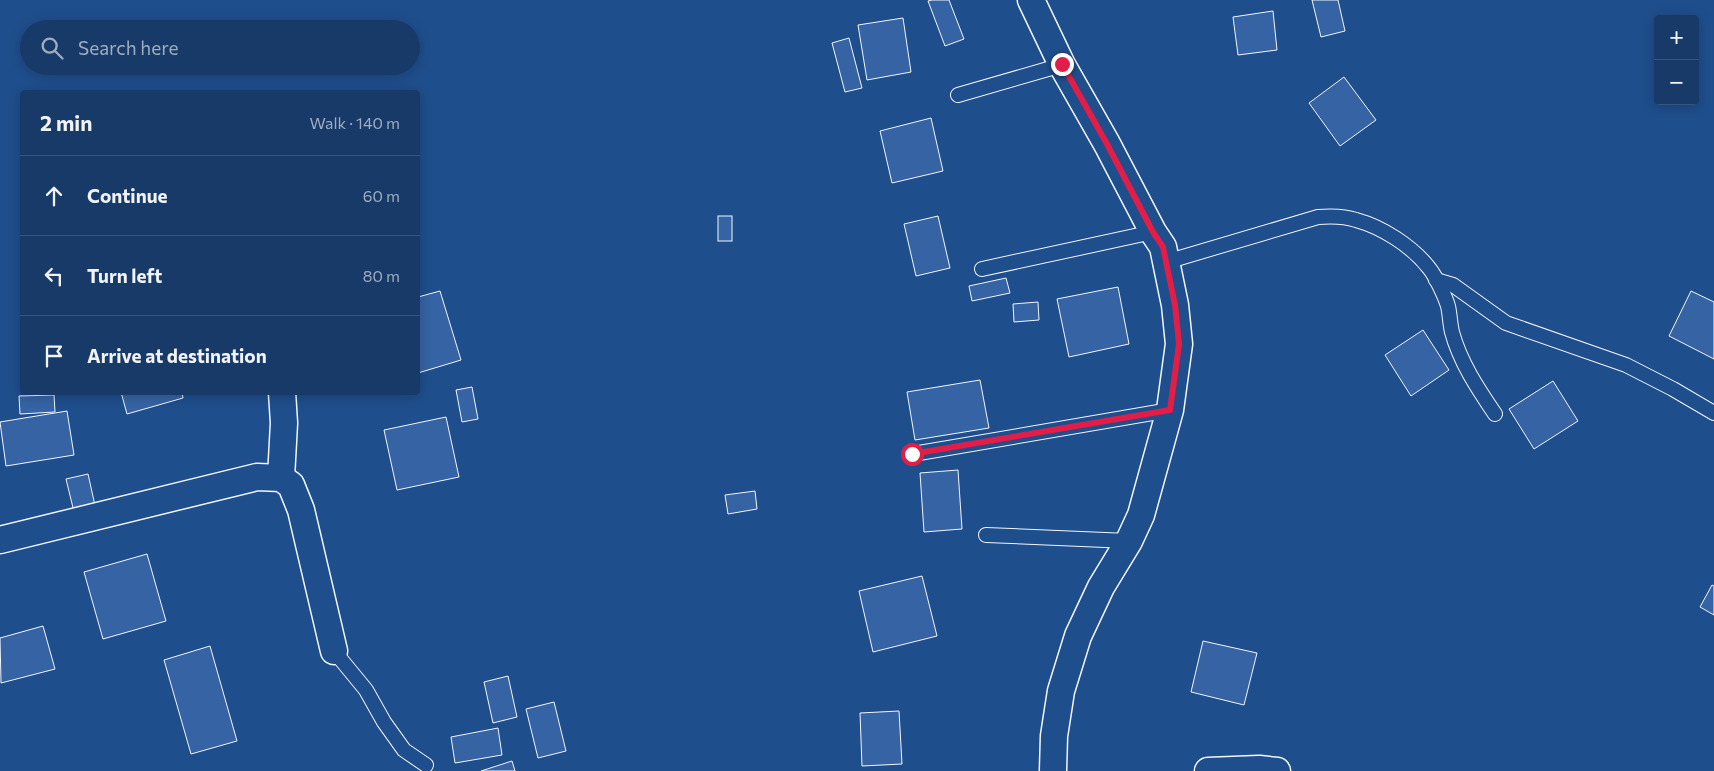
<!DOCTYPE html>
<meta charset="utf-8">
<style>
:root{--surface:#173a69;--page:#244571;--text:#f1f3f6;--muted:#9eadc0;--line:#36547d}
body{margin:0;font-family:Commissioner,sans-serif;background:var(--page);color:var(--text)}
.controls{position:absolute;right:15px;top:15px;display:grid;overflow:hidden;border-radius:5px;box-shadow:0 2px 12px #0003}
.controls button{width:45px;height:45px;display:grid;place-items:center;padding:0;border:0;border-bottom:1px solid var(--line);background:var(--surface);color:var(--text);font:25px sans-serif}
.stop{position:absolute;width:15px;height:15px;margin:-11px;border:4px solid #e11d48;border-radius:50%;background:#fff}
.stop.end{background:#e11d48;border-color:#fff;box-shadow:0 1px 5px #0008}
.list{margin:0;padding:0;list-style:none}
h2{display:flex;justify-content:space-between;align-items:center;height:65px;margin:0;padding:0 20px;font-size:21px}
h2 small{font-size:16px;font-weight:400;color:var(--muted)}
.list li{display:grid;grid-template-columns:32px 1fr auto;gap:15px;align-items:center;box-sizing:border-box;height:80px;padding:0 20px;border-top:1px solid var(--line)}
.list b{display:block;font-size:19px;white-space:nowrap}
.list em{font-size:16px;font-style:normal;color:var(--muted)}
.icon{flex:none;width:28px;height:28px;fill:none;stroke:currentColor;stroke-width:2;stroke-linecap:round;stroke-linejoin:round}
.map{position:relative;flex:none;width:1714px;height:771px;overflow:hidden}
.search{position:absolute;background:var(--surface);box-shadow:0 2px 12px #0003;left:20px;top:20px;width:400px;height:55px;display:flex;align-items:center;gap:12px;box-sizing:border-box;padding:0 18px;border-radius:28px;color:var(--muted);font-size:19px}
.panel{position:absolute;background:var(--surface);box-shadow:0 2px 12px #0003;left:20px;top:90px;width:400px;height:305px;border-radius:5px}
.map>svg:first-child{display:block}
</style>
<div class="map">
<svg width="1714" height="771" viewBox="0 0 1714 771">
<rect width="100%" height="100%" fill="#1f4e8c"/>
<g fill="#3563a3" stroke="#f2f6ff">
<path d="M932,0H949L964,39L945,46L928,1Z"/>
<path d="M1312,0H1338L1345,31L1321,37Z"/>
<path d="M1273,11L1277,50L1238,55L1233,17Z"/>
<path d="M903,18L911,72L867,80L858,25Z"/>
<path d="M849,38L862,88L845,92L832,43Z"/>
<path d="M1344,77L1376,120L1340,146L1309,103Z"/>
<path d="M931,118L943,171L892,183L880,131Z"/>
<rect x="718" y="216" width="14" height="25"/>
<path d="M938,216L950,268L916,276L904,224Z"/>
<path d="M1006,278L1010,293L972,301L969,286Z"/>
<path d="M1118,287L1129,344L1069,357L1057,299Z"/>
<path d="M440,291L461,360L418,373V297Z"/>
<path d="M1691,291L1714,302V359L1669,336Z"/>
<path d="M1038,302L1039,320L1014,322L1013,304Z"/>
<path d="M1423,330L1449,370L1411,396L1385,355Z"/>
<path d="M980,380L989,428L915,440L907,392Z"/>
<path d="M1553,381L1578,421L1534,449L1509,409Z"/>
<path d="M472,387L478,419L462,422L456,390Z"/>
<path d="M121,392H182L183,398L127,414Z"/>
<path d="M54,395L55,412L20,414L19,396Z"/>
<path d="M67,411L74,455L6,466L0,422Z"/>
<path d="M446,417L459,477L397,490L384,430Z"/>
<path d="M958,470L962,529L924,532L920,473Z"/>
<path d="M88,474L96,510L75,516L66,479Z"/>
<path d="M755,491L757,509L728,514L725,495Z"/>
<path d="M147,554L166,621L103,639L84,572Z"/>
<path d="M922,576L937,636L873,652L859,591Z"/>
<path d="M1712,585L1714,586V615L1700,607Z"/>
<path d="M43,626L55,669L1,683L0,638Z"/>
<path d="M1203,641L1257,653L1244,705L1191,692Z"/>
<path d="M210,646L237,741L191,754L164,660Z"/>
<path d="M508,676L517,717L493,723L484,682Z"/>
<path d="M554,702L566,751L538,758L526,709Z"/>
<path d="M899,711L902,764L862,766L860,713Z"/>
<path d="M498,728L502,755L455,763L451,737Z"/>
<path d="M512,761L515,771H481Z"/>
</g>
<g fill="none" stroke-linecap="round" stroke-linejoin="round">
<defs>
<g id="lane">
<path d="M958,95L1062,65"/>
<path d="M1166,262L1318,217C1331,216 1344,216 1356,220C1382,227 1412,246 1429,268C1435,275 1445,296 1448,306C1450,315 1450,324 1452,332C1460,362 1478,389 1495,414"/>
<path d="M982,269L1153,232"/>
<path d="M1436,280L1453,285L1506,323L1626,365L1673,389L1714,413"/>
<path d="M913,454L1170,410"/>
<path d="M986,535L1129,541"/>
<path d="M334,651L366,690L384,722L404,750L426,765"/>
</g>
<g id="street">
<path d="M1031,0L1062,65L1107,144L1153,232L1163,247L1175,305L1179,344L1170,410L1141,515L1129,541L1101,587L1078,636L1061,691L1054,736L1053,771"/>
<path d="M281,478L284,423L282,392"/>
<path d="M0,540L257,477L281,478L291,485L301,510L334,651"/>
<path d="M1208,771L1259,769L1277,771"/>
</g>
</defs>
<use href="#lane" stroke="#f2f6ff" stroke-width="16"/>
<use href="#street" stroke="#f2f6ff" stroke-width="29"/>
<use href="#lane" stroke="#1f4e8c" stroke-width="14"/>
<use href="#street" stroke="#1f4e8c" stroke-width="26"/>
</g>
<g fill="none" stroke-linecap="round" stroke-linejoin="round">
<path stroke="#e11d48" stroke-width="6" d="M912,454L1170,410L1179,344L1175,305L1163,247L1153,232L1107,144L1062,64"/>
</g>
</svg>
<div class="controls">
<button>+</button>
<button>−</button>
</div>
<div class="stop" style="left:912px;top:454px"></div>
<div class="stop end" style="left:1062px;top:64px"></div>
<div class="search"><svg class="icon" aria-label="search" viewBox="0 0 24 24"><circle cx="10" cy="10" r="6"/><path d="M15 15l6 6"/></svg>Search here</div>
<section class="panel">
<h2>2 min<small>Walk · 140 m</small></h2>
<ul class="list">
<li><svg class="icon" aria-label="ahead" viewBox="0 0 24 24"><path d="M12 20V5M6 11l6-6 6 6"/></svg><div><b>Continue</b></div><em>60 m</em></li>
<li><svg class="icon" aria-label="left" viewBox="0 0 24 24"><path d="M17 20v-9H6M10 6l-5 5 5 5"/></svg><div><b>Turn left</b></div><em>80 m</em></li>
<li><svg class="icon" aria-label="arrive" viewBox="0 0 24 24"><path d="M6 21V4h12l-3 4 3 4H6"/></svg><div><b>Arrive at destination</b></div></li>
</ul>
</section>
</div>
